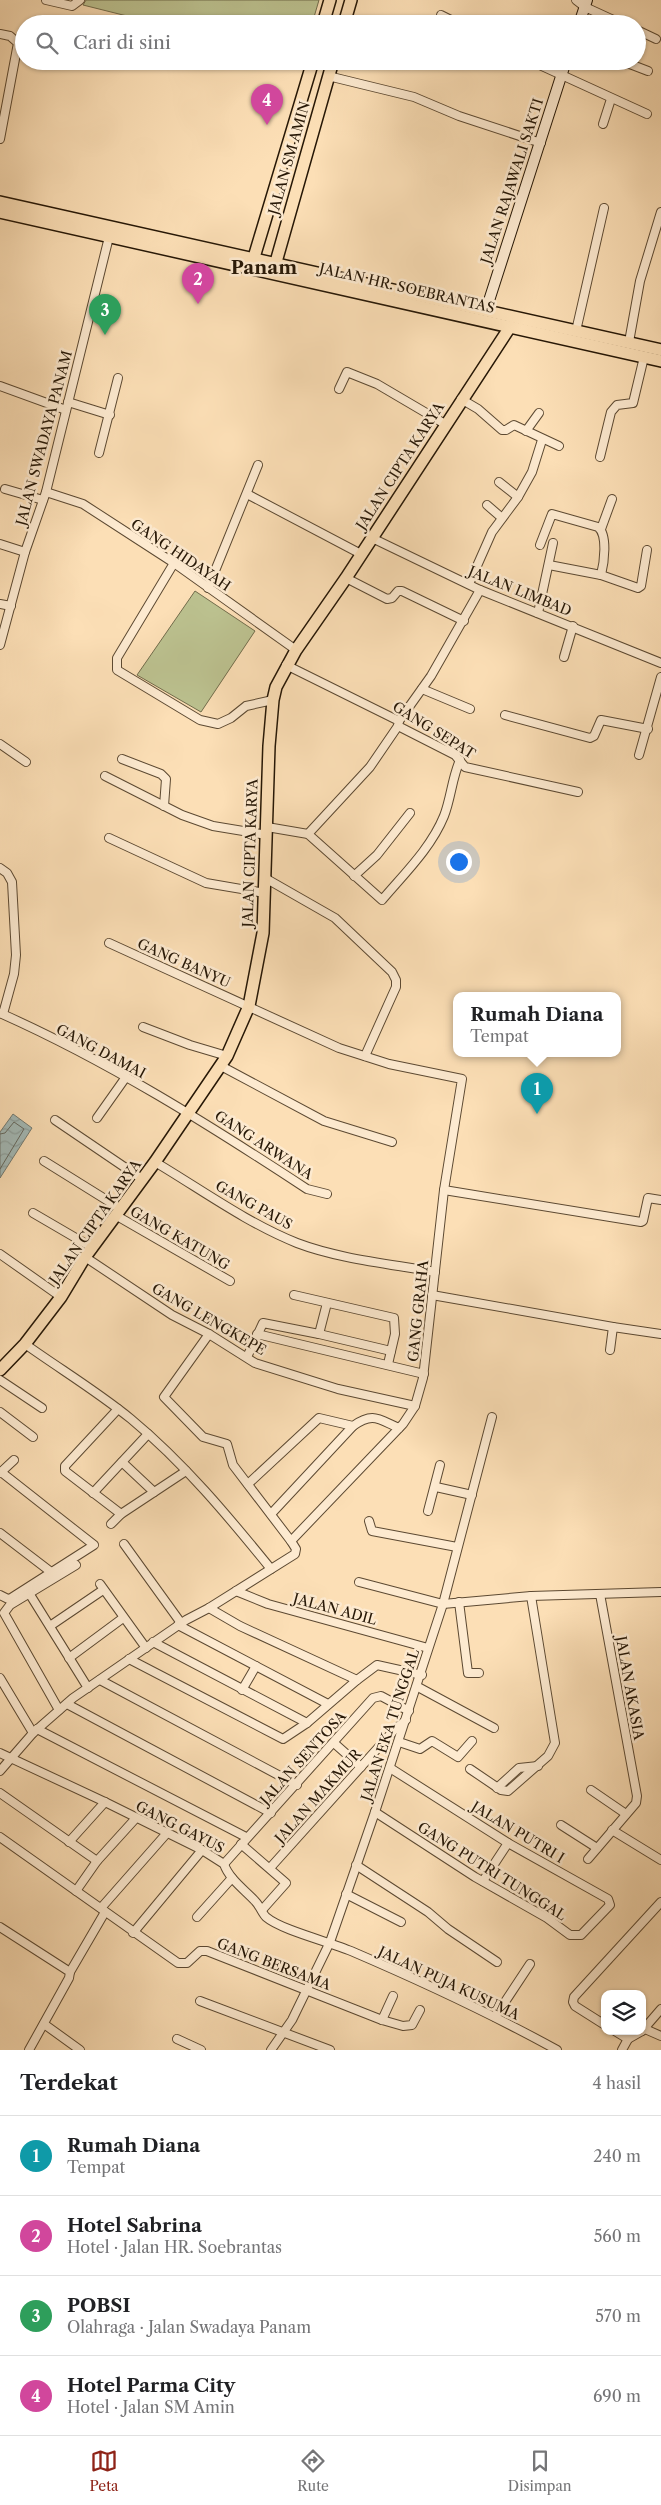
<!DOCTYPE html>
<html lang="id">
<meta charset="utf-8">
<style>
:root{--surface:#fff;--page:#f6f6f6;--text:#202124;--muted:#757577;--line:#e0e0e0;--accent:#8f2418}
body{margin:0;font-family:"Libre Caslon Text",serif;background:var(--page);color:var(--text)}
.controls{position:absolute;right:15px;bottom:15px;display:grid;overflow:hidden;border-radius:10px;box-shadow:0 1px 4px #0004}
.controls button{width:45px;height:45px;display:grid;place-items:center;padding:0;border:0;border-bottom:1px solid var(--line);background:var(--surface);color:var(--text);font:25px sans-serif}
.you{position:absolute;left:458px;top:861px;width:18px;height:18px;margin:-12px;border:4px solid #fff;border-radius:50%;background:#1a73e8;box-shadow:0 0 0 8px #1a73e833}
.badge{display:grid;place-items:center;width:32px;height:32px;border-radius:50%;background:var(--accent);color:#fff;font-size:16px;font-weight:700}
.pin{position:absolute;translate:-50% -41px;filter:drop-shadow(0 1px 2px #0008)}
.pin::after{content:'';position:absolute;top:26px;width:18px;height:15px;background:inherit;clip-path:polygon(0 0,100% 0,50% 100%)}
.popup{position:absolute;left:453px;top:992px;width:168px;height:65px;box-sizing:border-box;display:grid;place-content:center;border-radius:10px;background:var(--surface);filter:drop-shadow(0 1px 4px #0005);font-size:16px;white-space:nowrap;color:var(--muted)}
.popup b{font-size:19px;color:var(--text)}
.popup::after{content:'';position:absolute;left:50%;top:100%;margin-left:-10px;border:10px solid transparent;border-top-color:var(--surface)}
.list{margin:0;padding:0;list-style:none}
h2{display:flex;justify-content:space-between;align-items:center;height:65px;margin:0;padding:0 20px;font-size:21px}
h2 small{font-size:16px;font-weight:400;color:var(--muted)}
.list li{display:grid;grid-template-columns:32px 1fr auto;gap:15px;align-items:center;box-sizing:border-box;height:80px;padding:0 20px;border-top:1px solid var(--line)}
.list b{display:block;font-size:19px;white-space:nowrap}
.list p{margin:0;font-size:16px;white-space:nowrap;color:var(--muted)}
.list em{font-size:16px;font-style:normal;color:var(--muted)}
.icon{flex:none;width:28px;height:28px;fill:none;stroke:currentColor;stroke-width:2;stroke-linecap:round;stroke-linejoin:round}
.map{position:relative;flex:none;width:661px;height:2050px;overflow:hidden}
.search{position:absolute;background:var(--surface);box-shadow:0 1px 4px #0004;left:15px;right:15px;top:15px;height:55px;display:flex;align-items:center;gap:12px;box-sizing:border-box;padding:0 18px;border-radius:28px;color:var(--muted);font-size:19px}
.sheet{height:385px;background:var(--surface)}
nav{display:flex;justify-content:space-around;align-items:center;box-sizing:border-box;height:70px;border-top:1px solid var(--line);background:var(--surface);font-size:14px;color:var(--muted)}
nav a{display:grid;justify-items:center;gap:2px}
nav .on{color:var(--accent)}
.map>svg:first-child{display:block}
</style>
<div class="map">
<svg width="661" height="2050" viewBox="0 0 661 2050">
<defs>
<pattern id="water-waves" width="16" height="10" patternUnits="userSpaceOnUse" patternTransform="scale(1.25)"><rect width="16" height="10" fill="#a3bab8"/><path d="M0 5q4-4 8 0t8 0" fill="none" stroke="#8c9f9d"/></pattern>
</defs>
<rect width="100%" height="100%" fill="#fcdfb6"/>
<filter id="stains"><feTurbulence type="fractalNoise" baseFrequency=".004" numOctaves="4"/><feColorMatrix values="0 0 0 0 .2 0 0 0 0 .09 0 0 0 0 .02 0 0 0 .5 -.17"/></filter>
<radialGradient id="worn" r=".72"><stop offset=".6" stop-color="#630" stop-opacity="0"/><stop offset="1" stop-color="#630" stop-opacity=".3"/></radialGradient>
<g fill="#bcc290" stroke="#716c4b">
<path d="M86,0H319L312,24H159L83,5Z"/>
<path d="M195,591L255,631L201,712L137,675Z"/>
</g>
<path fill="url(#water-waves)" stroke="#717971" d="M13,1114L32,1128L0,1178V1132Z"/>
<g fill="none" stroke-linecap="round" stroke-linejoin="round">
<path stroke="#64685f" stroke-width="1" d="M0,1134L5,1133L14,1122L24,1129L0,1169"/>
<defs>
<g id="street">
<path d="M46,0L72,6L80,0"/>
<path d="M576,0L585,7L622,24"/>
<path d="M441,15L459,24"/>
<path d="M637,30L656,39"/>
<path d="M0,34L10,36L18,43L0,139"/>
<path d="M531,61L647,114"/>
<path d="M622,61L648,71"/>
<path d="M328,76L414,97L459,116L541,143"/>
<path d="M603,124L611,99"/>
<path d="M576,331L604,208"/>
<path d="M629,342L640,281L661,212"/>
<path d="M0,386L66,410"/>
<path d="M339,389L347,372L377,384L445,424"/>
<path d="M461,399L478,409L502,430H506L514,425L559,446"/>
<path d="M68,402L110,415"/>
<path d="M526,431L539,413"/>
<path d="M99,453L118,378"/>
<path d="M600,457L611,412L617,405L633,403L644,357"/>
<path d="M499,482L518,497"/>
<path d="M5,489L43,500"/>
<path d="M46,492L83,504L174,563L296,650"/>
<path d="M247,494L361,554"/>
<path d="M487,505L502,518"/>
<path d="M601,529L612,499"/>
<path d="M372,538L480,590L661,663"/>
<path d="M0,544L25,552"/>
<path d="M540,545L552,514L598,527C608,535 604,563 601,575"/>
<path d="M174,563L117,658V670L200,720L218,724L231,718L246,706L273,700"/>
<path d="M549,565L601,575L638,588L641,586L647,550"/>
<path d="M346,578L387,599L392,598L398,591H402L464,621"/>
<path d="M469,584L492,532L518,497L532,472L542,440"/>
<path d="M208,588L258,465"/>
<path d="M0,604L11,606"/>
<path d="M538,613L553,543"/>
<path d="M0,645L25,552L46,492L109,237"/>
<path d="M564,657L573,626"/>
<path d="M286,665L399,721L398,726L455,755L465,767L578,792"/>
<path d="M422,689L470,709"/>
<path d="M505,715L590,738L594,736L601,720L648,729"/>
<path d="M399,721L431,676L480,590"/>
<path d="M0,744L26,762"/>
<path d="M639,755L661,677"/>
<path d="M122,759L161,774L166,779L164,806"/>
<path d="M105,776L182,815L213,826L267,835"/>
<path d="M267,827L308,834L382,900C404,874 431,848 444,816C451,798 452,778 460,760"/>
<path d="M308,834L370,767L398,726"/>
<path d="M109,838L206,883L265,893"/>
<path d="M0,868L7,873L12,882L16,955L14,974L3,1014"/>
<path d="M354,876L377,855L410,813"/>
<path d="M265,878L335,918L392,972L396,980V987L365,1056"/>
<path d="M109,943L339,1048L389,1064L462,1079L444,1190L423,1378L415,1406L403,1424L291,1541"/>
<path d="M0,1013C108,1061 208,1124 307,1189L327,1194"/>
<path d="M143,1027L190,1045L227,1056"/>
<path d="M221,1066L324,1121L392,1142"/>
<path d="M97,1118L126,1077"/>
<path d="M55,1120L142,1179"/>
<path d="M44,1161L121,1209"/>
<path d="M155,1162C202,1190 247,1223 297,1243C339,1259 391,1264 435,1272"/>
<path d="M444,1190L641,1222L643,1221L648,1198L661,1200"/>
<path d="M33,1213L93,1248"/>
<path d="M117,1216L230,1281"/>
<path d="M0,1254L61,1297"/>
<path d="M85,1257L172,1315L209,1334L255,1363L338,1389L415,1406"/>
<path d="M294,1295L394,1318L395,1334L388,1364"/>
<path d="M432,1295L613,1327"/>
<path d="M257,1334L424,1374"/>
<path d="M319,1334L391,1351"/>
<path d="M25,1344C60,1369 98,1392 131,1419C184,1463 228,1516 271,1569"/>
<path d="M610,1350L613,1327L661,1334"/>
<path d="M247,1357L263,1323L319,1334L327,1303"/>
<path d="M0,1380L42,1408"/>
<path d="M118,1409L65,1466V1471L121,1514"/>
<path d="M0,1412L33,1437"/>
<path d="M122,1462L154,1492"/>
<path d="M0,1473L14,1460"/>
<path d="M248,1484L319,1418L353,1426C373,1412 378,1419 399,1428"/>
<path d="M436,1487L472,1495"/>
<path d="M93,1493L148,1434"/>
<path d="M428,1511L440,1465"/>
<path d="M271,1514L353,1426"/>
<path d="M369,1521L372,1531L457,1547"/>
<path d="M111,1524L121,1514L186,1471"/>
<path d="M0,1533L51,1572"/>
<path d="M124,1544L181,1623"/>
<path d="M359,1582L443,1604L531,1596L661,1592"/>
<path d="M100,1584L146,1648"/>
<path d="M236,1591L268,1604L428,1648"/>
<path d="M29,1593L88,1688"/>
<path d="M0,1595L8,1599L11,1598L94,1545L1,1472"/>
<path d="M459,1602L468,1673H479"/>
<path d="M209,1608L240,1626L357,1680"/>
<path d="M178,1625L328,1704"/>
<path d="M50,1626L103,1590"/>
<path d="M153,1642L307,1723"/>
<path d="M69,1658L123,1618"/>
<path d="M129,1659L283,1739L307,1723L357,1680L377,1665L422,1675"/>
<path d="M0,1678L33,1733"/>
<path d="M100,1680L297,1785"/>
<path d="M418,1687L494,1728"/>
<path d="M242,1690L256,1666"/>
<path d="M67,1704L271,1813"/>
<path d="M59,1710L4,1613L10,1605L76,1565"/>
<path d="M37,1729L246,1837"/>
<path d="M399,1742L420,1749L432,1741L458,1757L472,1741"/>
<path d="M334,1743L361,1767"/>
<path d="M0,1753L105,1802L202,1850L224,1864C229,1879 245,1890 255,1901C260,1906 262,1913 266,1917C281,1930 330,1942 351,1951C421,1981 490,2013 557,2050"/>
<path d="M470,1769L501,1790L508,1791L548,1756L555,1743L531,1596"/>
<path d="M0,1771L33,1733L73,1698L186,1620L209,1608L295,1554L296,1549L291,1541L233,1465L227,1444L203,1437L164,1397L209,1334"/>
<path d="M497,1788L519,1768L538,1766"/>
<path d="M591,1790L626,1814"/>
<path d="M0,1793L97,1861"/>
<path d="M375,1812L475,1877L547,1918L570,1935H581L610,1905L608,1899L508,1843L390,1768"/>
<path d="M561,1825L597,1848"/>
<path d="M612,1830L661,1860"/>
<path d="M0,1837L178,1963H187L200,1951H207L382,2020L403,2026L412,2025L420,2010"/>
<path d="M69,1842L105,1802"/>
<path d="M241,1844L286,1883L262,1910"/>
<path d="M588,1859L636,1803L637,1796L600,1594"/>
<path d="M224,1864L373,1698L381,1696L409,1711"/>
<path d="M356,1865L428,1912L448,1929L497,1962"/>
<path d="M270,1868L395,1729L406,1720"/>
<path d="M483,1881L508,1843"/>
<path d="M76,1891L97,1861L136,1818"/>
<path d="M346,1894L401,1922"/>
<path d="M101,1908L167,1833"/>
<path d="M197,1917L232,1878"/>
<path d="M0,1927L70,1972L69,1978L29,2050"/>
<path d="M133,1933L202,1850"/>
<path d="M70,1972L105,1912"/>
<path d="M200,2001L330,2050"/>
<path d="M495,2017L530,1964"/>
<path d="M382,2020L393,1996"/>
<path d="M44,2024L80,2050"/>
<path d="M605,2025L575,2006L573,2002L574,1997L661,1902"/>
<path d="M645,2029L661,2036"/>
<path d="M615,2031L628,2039L642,2031"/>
<path d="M642,2031L661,2009"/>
<path d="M177,2039L201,2050"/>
<path d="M271,2050L292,2020L330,1942L375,1812L443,1604L492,1417"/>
<path d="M622,2050L628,2039"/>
</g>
<g id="secondary">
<path d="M579,24L587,0"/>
<path d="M486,310L566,61"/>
</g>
<g id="primary">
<path d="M323,24L330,0"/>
<path d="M344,24L351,0"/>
<path d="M0,202L661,350"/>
<path d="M0,212L661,361"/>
<path d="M252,264L313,61"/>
<path d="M274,269L333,61"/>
<path d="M0,1370L25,1344L61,1297L85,1257L155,1162L227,1056L249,1006L263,933L269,746L273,700L276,687L296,650L346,578L510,327"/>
</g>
</defs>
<use href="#street" stroke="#5c4932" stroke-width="10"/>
<use href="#secondary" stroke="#261706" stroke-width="12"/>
<use href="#primary" stroke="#261706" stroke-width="14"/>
<use href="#street" stroke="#fdead0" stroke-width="8"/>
<use href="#secondary" stroke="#fdead0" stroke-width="10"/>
<use href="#primary" stroke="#fcdfb6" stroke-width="11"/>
</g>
<g text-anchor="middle" stroke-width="5" stroke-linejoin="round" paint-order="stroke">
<g font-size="14" fill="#261706" stroke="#fdead0">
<text transform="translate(289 158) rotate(-74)" y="5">JALAN SM AMIN</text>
<text transform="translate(512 181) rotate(-72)" y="5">JALAN RAJAWALI SAKTI</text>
<text transform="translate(407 288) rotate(13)" y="5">JALAN HR. SOEBRANTAS</text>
<text transform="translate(44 438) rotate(-75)" y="5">JALAN SWADAYA PANAM</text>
<text transform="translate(400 466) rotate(-57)" y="5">JALAN CIPTA KARYA</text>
<text transform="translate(181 555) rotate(34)" y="5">GANG HIDAYAH</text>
<text transform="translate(520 591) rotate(22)" y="5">JALAN LIMBAD</text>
<text transform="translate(434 730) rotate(32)" y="5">GANG SEPAT</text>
<text transform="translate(250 853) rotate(-88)" y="5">JALAN CIPTA KARYA</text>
<text transform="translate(184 963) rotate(24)" y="5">GANG BANYU</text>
<text transform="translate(101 1051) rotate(28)" y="5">GANG DAMAI</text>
<text transform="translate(264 1145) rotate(33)" y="5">GANG ARWANA</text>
<text transform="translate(254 1205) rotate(29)" y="5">GANG PAUS</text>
<text transform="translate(95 1222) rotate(-55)" y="5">JALAN CIPTA KARYA</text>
<text transform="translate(180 1238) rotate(30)" y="5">GANG KATUNG</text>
<text transform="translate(418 1311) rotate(-84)" y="5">GANG GRAHA</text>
<text transform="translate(209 1319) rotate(30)" y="5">GANG LENGKEPE</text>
<text transform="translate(335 1609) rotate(15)" y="5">JALAN ADIL</text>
<text transform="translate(630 1688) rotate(80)" y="5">JALAN AKASIA</text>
<text transform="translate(390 1725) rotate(-72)" y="5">JALAN EKA TUNGGAL</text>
<text transform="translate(303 1758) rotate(-48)" y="5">JALAN SENTOSA</text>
<text transform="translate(318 1796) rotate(-48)" y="5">JALAN MAKMUR</text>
<text transform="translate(180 1827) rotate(27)" y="5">GANG GAYUS</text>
<text transform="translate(518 1832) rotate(31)" y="5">JALAN PUTRI I</text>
<text transform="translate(492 1871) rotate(32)" y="5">GANG PUTRI TUNGGAL</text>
<text transform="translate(274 1964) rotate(21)" y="5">GANG BERSAMA</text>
<text transform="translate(449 1983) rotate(25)" y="5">JALAN PUJA KUSUMA</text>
</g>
<g font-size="19" font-weight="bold" fill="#261706" stroke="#fdead0">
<text x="264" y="274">Panam</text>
</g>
</g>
<rect width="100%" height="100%" filter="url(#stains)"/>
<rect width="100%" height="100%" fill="url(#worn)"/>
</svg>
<div class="controls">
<button><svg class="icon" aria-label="layers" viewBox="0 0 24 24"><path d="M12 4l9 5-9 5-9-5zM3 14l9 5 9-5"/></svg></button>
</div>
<div class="you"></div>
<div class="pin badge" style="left:537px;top:1114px;background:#0f9aa8">1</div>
<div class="popup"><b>Rumah Diana</b>Tempat</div>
<div class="pin badge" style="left:198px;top:304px;background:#d1479c">2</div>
<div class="pin badge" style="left:105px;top:335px;background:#2e9e5b">3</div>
<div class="pin badge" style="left:267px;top:125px;background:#d1479c">4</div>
<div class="search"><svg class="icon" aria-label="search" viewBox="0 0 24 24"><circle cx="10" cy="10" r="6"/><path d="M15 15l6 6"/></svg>Cari di sini</div>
</div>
<section class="sheet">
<h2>Terdekat<small>4 hasil</small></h2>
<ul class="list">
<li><span class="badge" style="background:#0f9aa8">1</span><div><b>Rumah Diana</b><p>Tempat</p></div><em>240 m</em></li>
<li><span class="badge" style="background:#d1479c">2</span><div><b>Hotel Sabrina</b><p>Hotel · Jalan HR. Soebrantas</p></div><em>560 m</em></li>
<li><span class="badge" style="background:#2e9e5b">3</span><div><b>POBSI</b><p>Olahraga · Jalan Swadaya Panam</p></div><em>570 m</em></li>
<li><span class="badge" style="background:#d1479c">4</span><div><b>Hotel Parma City</b><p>Hotel · Jalan SM Amin</p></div><em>690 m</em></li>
</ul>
</section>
<nav>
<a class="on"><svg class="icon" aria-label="map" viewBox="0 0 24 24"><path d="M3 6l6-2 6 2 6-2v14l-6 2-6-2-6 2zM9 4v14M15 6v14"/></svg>Peta</a>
<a><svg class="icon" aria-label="directions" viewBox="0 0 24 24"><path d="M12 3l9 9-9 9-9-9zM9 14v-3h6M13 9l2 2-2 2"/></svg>Rute</a>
<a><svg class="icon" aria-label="saved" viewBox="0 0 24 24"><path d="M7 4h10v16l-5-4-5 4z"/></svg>Disimpan</a>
</nav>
